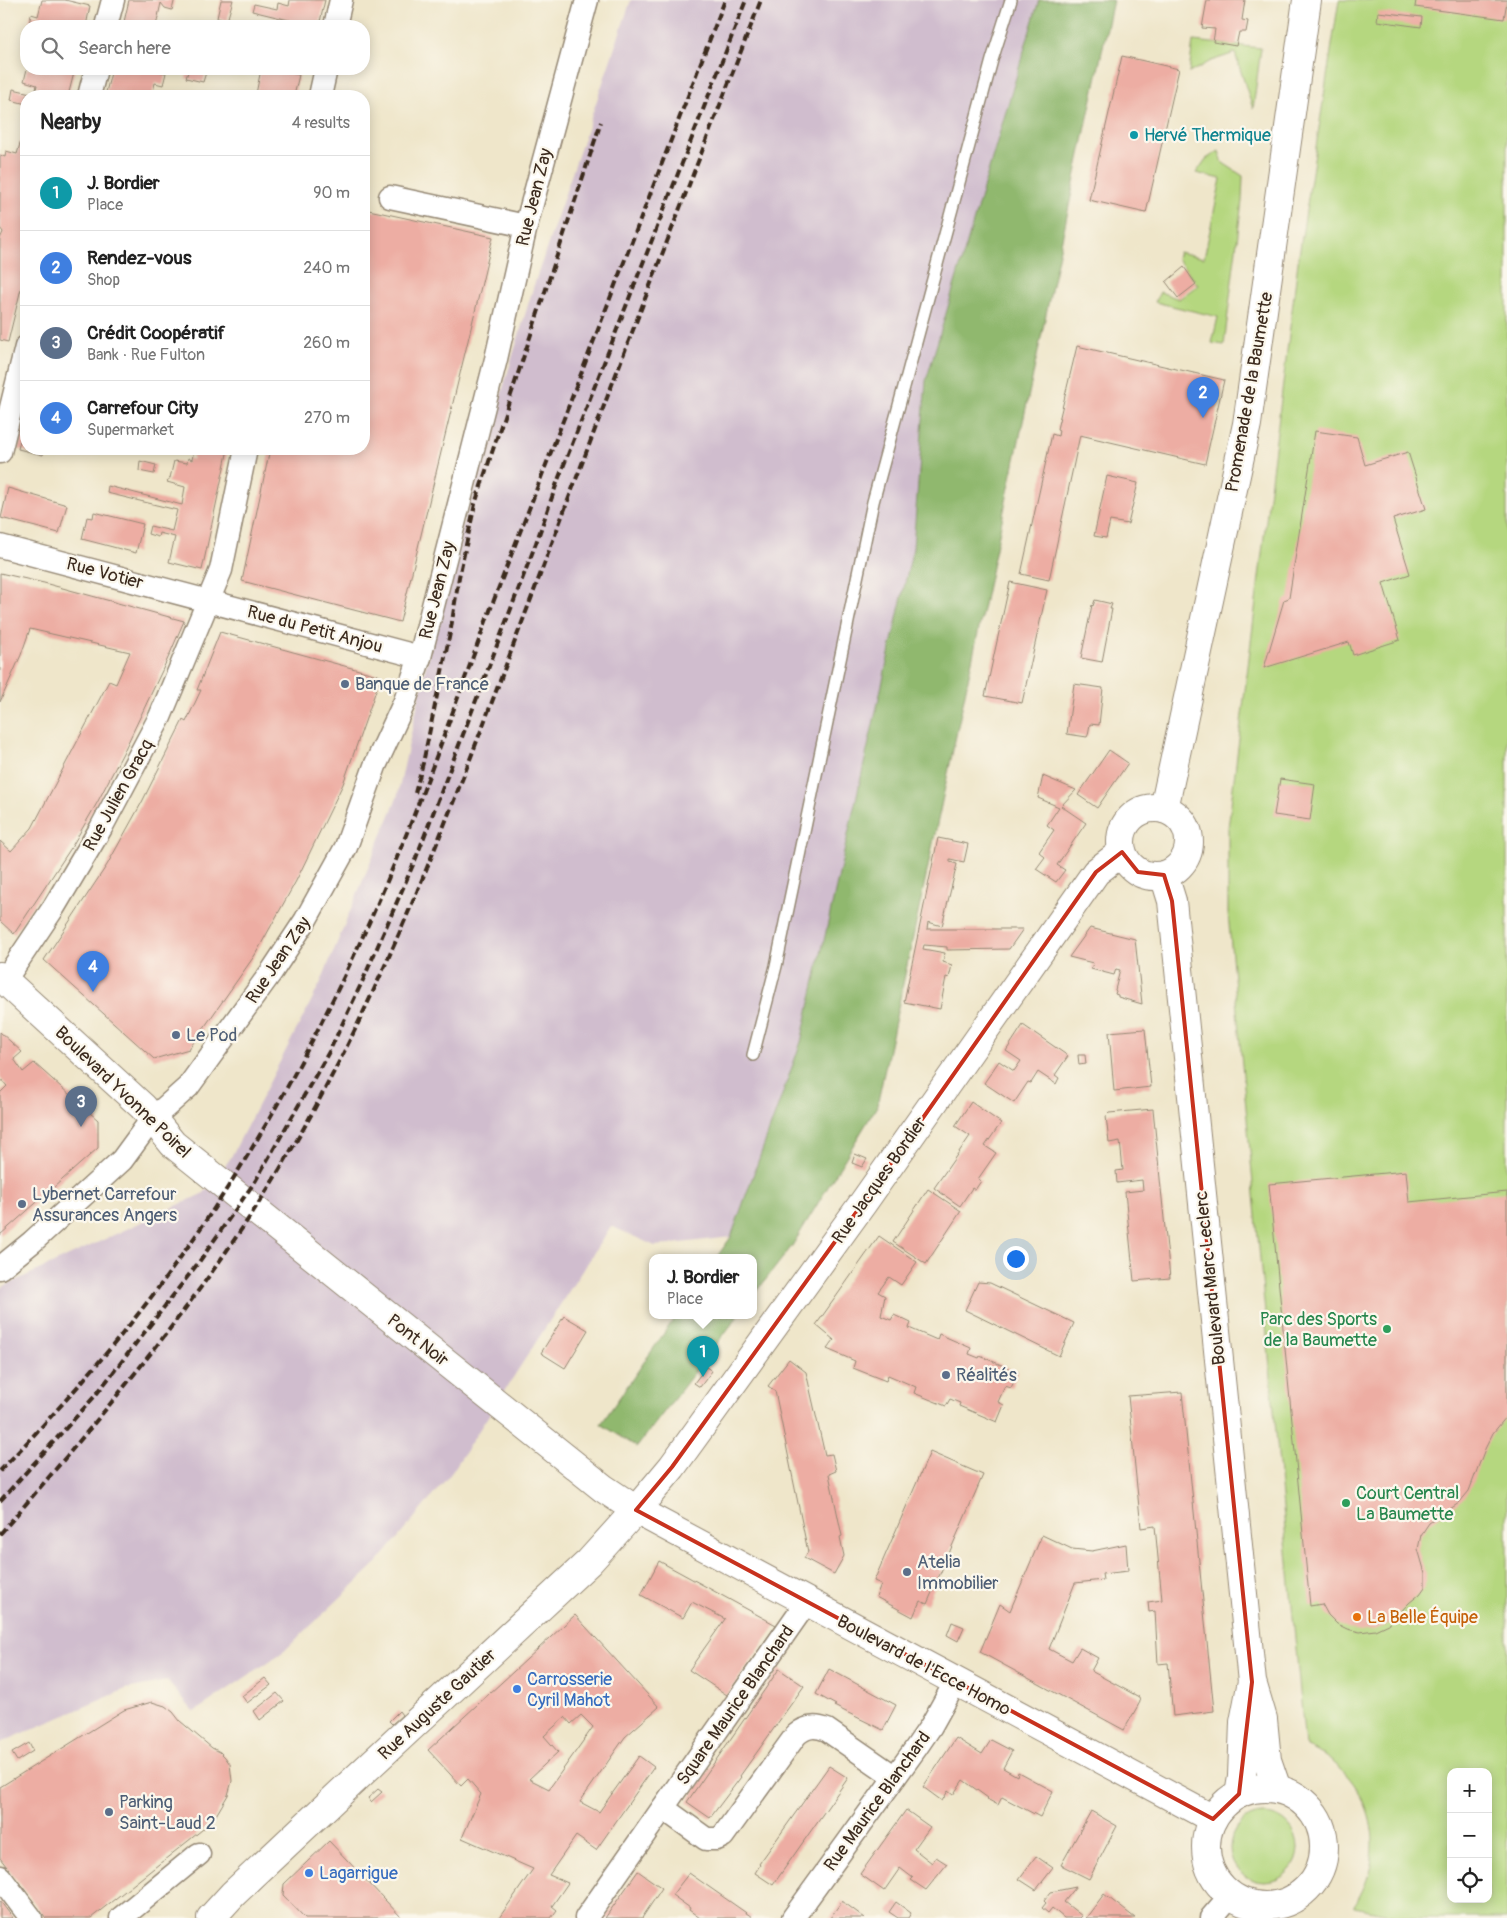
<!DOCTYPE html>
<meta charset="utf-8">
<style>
:root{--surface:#fff;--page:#f6f6f6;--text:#222;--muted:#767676;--line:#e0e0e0;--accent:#1a73e8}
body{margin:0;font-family:Pangolin,sans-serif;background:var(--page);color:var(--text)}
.controls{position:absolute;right:15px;bottom:15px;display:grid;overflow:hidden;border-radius:10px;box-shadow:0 2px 12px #0003}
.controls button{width:45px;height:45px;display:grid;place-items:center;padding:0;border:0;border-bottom:1px solid var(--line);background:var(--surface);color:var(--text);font:25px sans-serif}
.you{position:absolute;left:1015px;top:1258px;width:18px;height:18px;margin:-12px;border:4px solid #fff;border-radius:50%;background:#1a73e8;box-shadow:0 0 0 8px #1a73e833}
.badge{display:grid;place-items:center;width:32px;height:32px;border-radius:50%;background:var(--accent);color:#fff;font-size:16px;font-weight:700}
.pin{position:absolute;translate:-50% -41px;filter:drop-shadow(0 1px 2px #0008)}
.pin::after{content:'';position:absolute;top:26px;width:18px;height:15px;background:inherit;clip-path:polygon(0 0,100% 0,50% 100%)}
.popup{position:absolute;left:649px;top:1254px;width:108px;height:65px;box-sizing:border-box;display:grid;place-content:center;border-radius:10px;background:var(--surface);filter:drop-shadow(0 1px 4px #0005);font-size:16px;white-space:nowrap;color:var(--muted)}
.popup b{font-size:19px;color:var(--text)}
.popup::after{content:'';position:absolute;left:50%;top:100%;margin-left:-10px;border:10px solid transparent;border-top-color:var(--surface)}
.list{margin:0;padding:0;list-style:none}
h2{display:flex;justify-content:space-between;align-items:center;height:65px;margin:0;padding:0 20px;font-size:21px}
h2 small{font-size:16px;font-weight:400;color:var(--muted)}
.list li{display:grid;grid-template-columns:32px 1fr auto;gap:15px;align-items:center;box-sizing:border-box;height:75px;padding:0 20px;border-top:1px solid var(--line)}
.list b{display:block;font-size:19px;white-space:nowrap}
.list p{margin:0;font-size:16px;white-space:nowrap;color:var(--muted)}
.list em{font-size:16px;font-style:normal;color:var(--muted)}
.icon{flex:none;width:28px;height:28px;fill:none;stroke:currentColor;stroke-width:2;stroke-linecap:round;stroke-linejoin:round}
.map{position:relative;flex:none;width:1507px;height:1918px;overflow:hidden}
.search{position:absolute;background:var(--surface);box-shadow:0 2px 12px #0003;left:20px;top:20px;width:350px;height:55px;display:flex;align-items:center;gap:12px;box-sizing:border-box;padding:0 18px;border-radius:20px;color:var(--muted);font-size:19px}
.panel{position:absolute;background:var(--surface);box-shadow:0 2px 12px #0003;left:20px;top:90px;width:350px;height:365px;border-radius:20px}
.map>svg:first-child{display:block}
</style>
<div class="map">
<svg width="1507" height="1918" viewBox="0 0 1507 1918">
<rect width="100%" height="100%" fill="#fbf7ec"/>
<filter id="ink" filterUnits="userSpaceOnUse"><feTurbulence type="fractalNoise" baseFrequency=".02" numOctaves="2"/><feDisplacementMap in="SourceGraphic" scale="10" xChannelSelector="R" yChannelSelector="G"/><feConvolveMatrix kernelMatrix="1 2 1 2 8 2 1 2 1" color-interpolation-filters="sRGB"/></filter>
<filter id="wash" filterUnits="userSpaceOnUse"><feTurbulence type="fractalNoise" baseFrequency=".0096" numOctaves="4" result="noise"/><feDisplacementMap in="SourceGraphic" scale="20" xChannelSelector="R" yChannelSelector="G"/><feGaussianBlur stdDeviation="1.12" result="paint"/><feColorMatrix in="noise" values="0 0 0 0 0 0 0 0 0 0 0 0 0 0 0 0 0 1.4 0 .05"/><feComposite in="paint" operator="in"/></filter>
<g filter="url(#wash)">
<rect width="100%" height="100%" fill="#efe6ca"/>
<path fill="#d0bdce" d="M631,0H1039L926,381L913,548L801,1042L731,1237L655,1246L611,1226L452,1472L378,1562L283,1652L194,1712L167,1681L126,1689L0,1743V1288L204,1193L230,1159L320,984L397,798L443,588L534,285Z"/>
<g fill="#b5d77f" stroke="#78804e" fill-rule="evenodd">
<path d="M1339,0H1507V1918H1411L1353,1907C1393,1848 1371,1773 1305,1746L1228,913V828L1298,262ZM1451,1772H1488V1899H1451Z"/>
<path d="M1193,41L1261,48L1253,109L1235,53L1211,61L1189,73Z"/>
<path d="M1219,151L1223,163L1243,176L1242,201L1224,345L1212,343L1218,317L1155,302L1160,292L1179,299L1198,285L1177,258L1179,252L1204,258L1221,179L1196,173L1206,159Z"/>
<circle cx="1264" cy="1848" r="34"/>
</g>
<g fill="#90b86e" stroke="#667146">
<path d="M1039,0H1113L877,1106L792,1246L753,1296V1258H716L731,1237L801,1042L913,548L926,381Z"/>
<path d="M676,1316H738L637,1447L601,1424Z"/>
</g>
<g id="blocks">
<g fill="#edada3" fill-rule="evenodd">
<path d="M42,0H65L90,6L86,26H51L52,25L43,22L42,26H40L29,24L31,14L38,16Z"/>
<path d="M129,0H174V2L172,10L165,8L161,3L156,26H142L124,22Z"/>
<path d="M221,0H233L227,21L217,18Z"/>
<path d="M290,0H325L319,26H291L293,21L252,11L254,4L277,9L278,3L289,6Z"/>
<path d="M1207,0H1245L1242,20L1248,21L1246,32H1239L1236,46L1213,42L1215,29L1202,28Z"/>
<path d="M1416,0H1507V1L1504,19L1415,7Z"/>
<path d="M1378,12L1422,17L1421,27L1377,21Z"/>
<path d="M1122,56L1179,69L1146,213L1089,200Z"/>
<path d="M27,69H75L68,96H26V104L11,100L13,89L35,94L37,85L24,81Z"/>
<path d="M112,69H148L166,73L163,85L155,83L152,96H105Z"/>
<path d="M189,69H207L203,82L186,78Z"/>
<path d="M261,69H272L299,75L294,96H266L256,94Z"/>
<path d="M26,124V268L8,342L0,340V239L3,232L0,228V155L5,157L6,151L17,154Z"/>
<path d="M364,209L493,237L400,622L242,581L270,449H364Z"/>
<path d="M1184,267L1196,284L1178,298L1166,282Z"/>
<path d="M1077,346L1224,380L1205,464L1080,435L1049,580L1021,574L1052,434L1058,436L1059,430L1057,429Z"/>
<path d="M24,424H26V449H44L43,455L18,449Z"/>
<path d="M1315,431L1357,437L1365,465L1408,452L1426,509L1393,519L1410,574L1383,583L1400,640L1353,655L1349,642L1264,668L1284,600L1289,598Z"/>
<path d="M194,449H228L202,570L169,562L175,537L159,533L158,537L148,534L150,526L172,531L177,510L107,493L108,486L182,505L185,487L167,482L170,478L174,461L187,463L188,458L192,460Z"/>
<path d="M140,461L156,465L154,474L139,471Z"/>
<path d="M1107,476L1138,483L1128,524L1110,521L1106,538L1094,536Z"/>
<path d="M8,488L67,505L59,533L1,518Z"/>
<path d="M94,512L143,524L136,553L82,539L87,517L93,518Z"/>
<path d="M0,573L44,583L184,621L169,656L124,751L97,803L71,848L14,934L0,921V841L11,851L32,828L109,681L116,684L130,652L30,629L21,655L0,702Z"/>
<path d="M1010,582L1047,590L1022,703L985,696Z"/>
<path d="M1095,600L1112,604L1110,609H1112L1102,662L1081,658L1092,605L1093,606Z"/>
<path d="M220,632L381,676L343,784L296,881L255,955L189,1049L154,1059L44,960L107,865L142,802L183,720L186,722L201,690H197Z"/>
<path d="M1074,684L1103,688L1099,725L1090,724L1088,735L1087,737L1067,734Z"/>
<path d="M1109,750L1128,763L1097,808L1078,795Z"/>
<path d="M1043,776L1076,790L1061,806L1086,823L1057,865L1065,870L1056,882L1036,869L1045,857L1039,852L1054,830L1047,825L1059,807L1038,798Z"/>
<path d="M1280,779L1315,784L1310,820L1274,815Z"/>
<path d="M938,838L968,844L964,862L950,859V862L957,864L942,926L928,922L927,929H1023L1009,949L947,950V947L924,945L923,949L945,953L943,962L952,965L949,978L946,977L940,1009L904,1002Z"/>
<path d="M1090,928L1135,939L1142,1004L1118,997V995L1115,994L1116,991L1115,990L1120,970L1116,969L1114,975L1091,969L1093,963L1069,957Z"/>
<path d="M1023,1025L1068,1056L1055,1075L1059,1078L1056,1084L1038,1072L1031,1083L1028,1082L1014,1103L984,1083L999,1061L1014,1071L1021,1061L1006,1051Z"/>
<path d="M1145,1029L1151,1087L1114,1091L1109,1032Z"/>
<path d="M0,1032L22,1052L14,1059L23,1072L34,1063L98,1120V1148L0,1235V1093L7,1086L0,1078Z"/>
<path d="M1078,1055H1085L1086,1064L1079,1065Z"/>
<path d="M971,1102L1001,1123L985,1146L996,1153L978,1179L981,1181L975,1190L972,1188L960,1206L934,1188L970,1136L955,1126Z"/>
<path d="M1153,1109L1170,1278L1134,1281L1125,1192L1143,1190L1142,1180L1117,1183L1116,1171L1123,1170L1120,1141L1109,1143L1106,1116L1109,1113Z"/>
<path d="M855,1154L867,1159L862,1167L852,1163Z"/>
<path d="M1406,1171L1409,1202L1507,1192V1416L1493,1433L1485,1449L1469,1491L1459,1503L1429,1523L1421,1535L1418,1549L1425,1573V1587L1420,1594L1409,1603L1390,1623L1375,1630L1360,1632L1347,1629L1337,1624L1328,1615L1322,1604L1310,1606L1269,1184Z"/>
<path d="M928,1189L961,1211L926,1264L893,1242Z"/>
<path d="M879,1236L917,1262L901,1285L889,1277L878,1292L885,1296L881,1316L891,1320L894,1315L911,1323L909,1328L937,1340L939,1334L971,1348L969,1354L979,1358L980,1356L1018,1372L1011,1388L1005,1386L998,1402L1004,1405L997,1422L959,1406L960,1403L950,1399L946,1406L914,1393L916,1387L888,1375L886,1381L853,1368L855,1361L827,1349L834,1340L816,1325Z"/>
<path d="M978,1282L990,1283L1074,1323L1059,1356L965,1310Z"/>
<path d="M564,1316L588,1330L565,1368L541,1353Z"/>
<path d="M789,1359L806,1372L825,1455L832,1454L836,1471L829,1474L842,1536L840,1537L844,1556L834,1574L804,1558L808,1552L775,1391L768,1386Z"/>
<path d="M706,1367L712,1371L700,1387L694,1383Z"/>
<path d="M1182,1392L1214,1711L1173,1716L1168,1663L1158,1664L1155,1611L1149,1612L1148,1602L1162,1600L1155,1526L1141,1528L1128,1396Z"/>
<path d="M930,1452L983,1475L927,1604L920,1601L913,1617L876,1597L881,1584L874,1581Z"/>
<path d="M1042,1535L1072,1549L1092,1551L1126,1544L1128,1571L1102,1574L1103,1580L1075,1583L1049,1649L1072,1661L1080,1648L1098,1658L1091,1671L1139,1697L1140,1702L1124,1730L980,1652L1000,1604L1010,1611Z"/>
<path d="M659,1561L776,1625L727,1695L689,1670L725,1619L692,1602L683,1618L641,1595Z"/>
<path d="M575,1615L659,1707L625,1737L580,1802L599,1812L639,1756L654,1767L596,1850L576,1836L549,1875L568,1883L552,1906L557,1910L551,1918H499L533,1869L462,1838L481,1794L468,1779L461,1786L428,1750ZM581,1715L593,1727L549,1789L529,1779L558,1752L544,1736L565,1717L571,1724Z"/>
<path d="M952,1622L964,1627L958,1641L947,1635Z"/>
<path d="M779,1669L804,1686L740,1776L741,1777L710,1818L687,1802Z"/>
<path d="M829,1669L896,1705L883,1730L834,1706L836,1705L816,1694Z"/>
<path d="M265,1678L271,1685L247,1703L242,1696Z"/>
<path d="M277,1693L284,1701L260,1720L254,1711Z"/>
<path d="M152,1702L165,1706L173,1712L180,1721L212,1748L220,1752L225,1757L230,1764L232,1781L228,1795L212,1822L91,1918H46L0,1858V1787L124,1710Z"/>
<path d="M399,1711L402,1715L392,1724L389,1721Z"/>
<path d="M956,1738L982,1754L991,1740L1012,1751L1003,1768L1017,1776L1018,1772L1053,1791L1040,1817L1002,1797L998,1805L987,1799L988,1798L963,1780L953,1795L948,1791L942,1801L923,1787Z"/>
<path d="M29,1743L33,1751L17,1761L12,1753Z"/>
<path d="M829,1766L848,1778L773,1885L755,1873L760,1865L759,1864Z"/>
<path d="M378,1789L382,1792L371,1802L368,1798Z"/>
<path d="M906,1810L930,1827L914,1849L932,1863L936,1857L947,1864L926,1890L911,1880L913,1878L900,1868L884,1891L860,1874Z"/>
<path d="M1091,1811L1117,1826L1089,1879L1061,1865Z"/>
<path d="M329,1841L402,1918H305L283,1895L284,1884Z"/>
<path d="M1036,1856L1053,1868L1036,1890L1019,1879Z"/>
<path d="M638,1871L662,1888L642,1918H605Z"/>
<path d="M689,1873L752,1917L751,1918H700L689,1910L690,1908L672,1895Z"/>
<path d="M1076,1887L1064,1902L1082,1916L1080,1918H1064L1052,1908L1048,1913L1042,1908L1046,1903L1044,1901L1051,1892Z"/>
<path d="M1104,1894L1135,1918H1086Z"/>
<path d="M0,1901L13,1918H0Z"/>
<path d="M842,1901L865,1918H830Z"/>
<path d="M896,1902L911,1913L908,1918H898L889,1912Z"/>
</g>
</g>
</g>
<g filter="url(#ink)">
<use href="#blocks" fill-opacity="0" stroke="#958874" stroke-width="1"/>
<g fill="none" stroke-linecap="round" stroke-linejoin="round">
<defs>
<path id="lane" d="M753,1055L776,966L873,502L992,60L1011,0"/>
<g id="street">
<path d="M106,26L113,0"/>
<path d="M335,26L341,0"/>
<path d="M89,96L96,69"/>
<path d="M320,96L326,69"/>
<path d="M390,197L526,226"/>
<path d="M0,452L26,347"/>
<path d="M0,546L420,657"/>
<path d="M5,980L54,907L101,828L160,717L221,570L246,449"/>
<path d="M0,1268L32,1242L122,1160L152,1119L188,1087L272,971L305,921L346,847L375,766L405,701L420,657L496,359L526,226L587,0"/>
<path d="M663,1808L706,1839H717L723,1836L796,1735C806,1726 815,1725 827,1730L895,1777"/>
<path d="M0,1877L31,1918"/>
<path d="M121,1918L199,1854"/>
<path d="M586,1918L806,1603"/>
<path d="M793,1918L916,1748L931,1726L956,1681"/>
<path d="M1211,1918L1231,1895"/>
</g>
<g id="secondary">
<circle cx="1155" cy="842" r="34"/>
<path d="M1164,809L1247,424L1307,0"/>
<path d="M1164,875L1172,901L1252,1682L1263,1719L1267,1760L1277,1789"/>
<path d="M0,976L143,1107L173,1144L603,1488L636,1510L1213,1819"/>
<circle cx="1265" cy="1847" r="59"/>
<path d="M1239,1794L1242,1776L1244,1722L1251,1686"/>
<path d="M211,1918L233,1894L350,1784L589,1562L636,1510L672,1467L863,1203L1096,872L1122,852"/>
</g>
</defs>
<use href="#lane" stroke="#958874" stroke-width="14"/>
<use href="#street" stroke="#958874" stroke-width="25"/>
<use href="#secondary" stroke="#958874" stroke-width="30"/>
<use href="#lane" stroke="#fff" stroke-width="11"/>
<use href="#street" stroke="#fff" stroke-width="22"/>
<use href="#secondary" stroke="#fff" stroke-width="28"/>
<g stroke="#3b2a1e" stroke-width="4" stroke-dasharray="8 4" stroke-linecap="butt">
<path d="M415,793L423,763L451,628L459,577L475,504L601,122"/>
<path d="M0,1471C65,1403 128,1332 182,1255C259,1147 322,1029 376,907C426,793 465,674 510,558C582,372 653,186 725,0"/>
<path d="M0,1501L95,1396L199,1262L256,1180L330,1050L363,980L416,858L536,543L558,480L746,0"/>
<path d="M0,1534C108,1409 215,1283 297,1140C396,966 463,777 534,591C608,393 684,197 761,0"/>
</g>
</g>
</g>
<path fill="none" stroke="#c8321e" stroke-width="4" stroke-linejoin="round" d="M1122,852L1138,872L1164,875L1172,901L1252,1682L1239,1794L1213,1819L636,1510L672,1467L863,1203L1096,872Z"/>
<circle fill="#0f9aa8" stroke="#fbf7ec" stroke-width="2" cx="1134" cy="135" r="5"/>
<g fill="#5c6f8a" stroke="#fbf7ec" stroke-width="2">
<circle cx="345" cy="684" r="5"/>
<circle cx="176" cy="1035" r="5"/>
<circle cx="22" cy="1204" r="5"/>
<circle cx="946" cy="1375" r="5"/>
<circle cx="907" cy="1572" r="5"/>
<circle cx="109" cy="1812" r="5"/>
</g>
<g fill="#2e9e5b" stroke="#fbf7ec" stroke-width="2">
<circle cx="1387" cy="1329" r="5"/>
<circle cx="1346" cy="1503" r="5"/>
</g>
<circle fill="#e8710a" stroke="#fbf7ec" stroke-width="2" cx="1357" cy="1617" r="5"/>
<g fill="#3f7fe0" stroke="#fbf7ec" stroke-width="2">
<circle cx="517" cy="1689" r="5"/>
<circle cx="309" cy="1873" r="5"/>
</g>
<g text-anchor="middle" stroke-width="4.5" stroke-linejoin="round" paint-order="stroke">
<g font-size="18" fill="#0d838f" stroke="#fbf7ec" text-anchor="start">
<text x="1144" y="141">Hervé Thermique</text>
</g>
<g font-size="18" fill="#3b2a1e" stroke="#fbf7ec">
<text transform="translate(534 197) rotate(-76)" y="6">Rue Jean Zay</text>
<text transform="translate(1249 392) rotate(-80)" y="6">Promenade de la Baumette</text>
<text transform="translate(105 573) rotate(15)" y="6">Rue Votier</text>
<text transform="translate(437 590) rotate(-76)" y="6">Rue Jean Zay</text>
<text transform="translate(315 629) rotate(15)" y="6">Rue du Petit Anjou</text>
<text transform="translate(118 795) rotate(-61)" y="6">Rue Julien Gracq</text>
<text transform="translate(278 960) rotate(-56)" y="6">Rue Jean Zay</text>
<text transform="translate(123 1092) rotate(44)" y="6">Boulevard Yvonne Poirel</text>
<text transform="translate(879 1180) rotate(-55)" y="6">Rue Jacques Bordier</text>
<text transform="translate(1210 1278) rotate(-96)" y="6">Boulevard Marc Leclerc</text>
<text transform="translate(418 1340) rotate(38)" y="6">Pont Noir</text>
<text transform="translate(924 1665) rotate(28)" y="6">Boulevard de l'Ecce Homo</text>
<text transform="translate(437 1704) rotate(-43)" y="6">Rue Auguste Gautier</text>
<text transform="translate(735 1705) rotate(-55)" y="6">Square Maurice Blanchard</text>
<text transform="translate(877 1801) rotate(-54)" y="6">Rue Maurice Blanchard</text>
</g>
<g font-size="18" fill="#4e5e75" stroke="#fbf7ec" text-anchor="start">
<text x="355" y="690">Banque de France</text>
<text x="186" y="1041">Le Pod</text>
<text x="32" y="1200">Lybernet Carrefour<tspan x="32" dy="21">Assurances Angers</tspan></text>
<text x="956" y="1381">Réalités</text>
<text x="917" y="1568">Atelia<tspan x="917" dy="21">Immobilier</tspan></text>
<text x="119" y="1808">Parking<tspan x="119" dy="21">Saint-Laud 2</tspan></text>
</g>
<g font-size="18" fill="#27864d" stroke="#fbf7ec" text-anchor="end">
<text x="1377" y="1325">Parc des Sports<tspan x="1377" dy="21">de la Baumette</tspan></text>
<text x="1356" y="1499" text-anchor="start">Court Central<tspan x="1356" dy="21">La Baumette</tspan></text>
</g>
<g font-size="18" fill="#c56008" stroke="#fbf7ec" text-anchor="start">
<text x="1367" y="1623">La Belle Équipe</text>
</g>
<g font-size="18" fill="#366cbe" stroke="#fbf7ec" text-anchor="start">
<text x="527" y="1685">Carrosserie<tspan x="527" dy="21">Cyril Mahot</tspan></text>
<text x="319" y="1879">Lagarrigue</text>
</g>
</g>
</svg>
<div class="controls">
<button>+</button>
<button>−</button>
<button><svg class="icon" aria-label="locate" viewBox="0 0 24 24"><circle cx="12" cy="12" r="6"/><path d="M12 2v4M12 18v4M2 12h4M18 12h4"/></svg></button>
</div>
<div class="you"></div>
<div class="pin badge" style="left:703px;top:1377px;background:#0f9aa8">1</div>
<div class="popup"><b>J. Bordier</b>Place</div>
<div class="pin badge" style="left:1203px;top:418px;background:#3f7fe0">2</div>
<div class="pin badge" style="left:81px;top:1127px;background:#5c6f8a">3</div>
<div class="pin badge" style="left:93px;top:992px;background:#3f7fe0">4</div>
<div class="search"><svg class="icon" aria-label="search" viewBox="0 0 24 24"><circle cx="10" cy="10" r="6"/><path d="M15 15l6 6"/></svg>Search here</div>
<section class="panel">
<h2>Nearby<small>4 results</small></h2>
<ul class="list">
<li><span class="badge" style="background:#0f9aa8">1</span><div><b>J. Bordier</b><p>Place</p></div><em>90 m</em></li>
<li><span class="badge" style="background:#3f7fe0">2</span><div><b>Rendez-vous</b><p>Shop</p></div><em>240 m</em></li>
<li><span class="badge" style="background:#5c6f8a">3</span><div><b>Crédit Coopératif</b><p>Bank · Rue Fulton</p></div><em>260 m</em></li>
<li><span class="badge" style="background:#3f7fe0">4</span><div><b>Carrefour City</b><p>Supermarket</p></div><em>270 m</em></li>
</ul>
</section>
</div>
